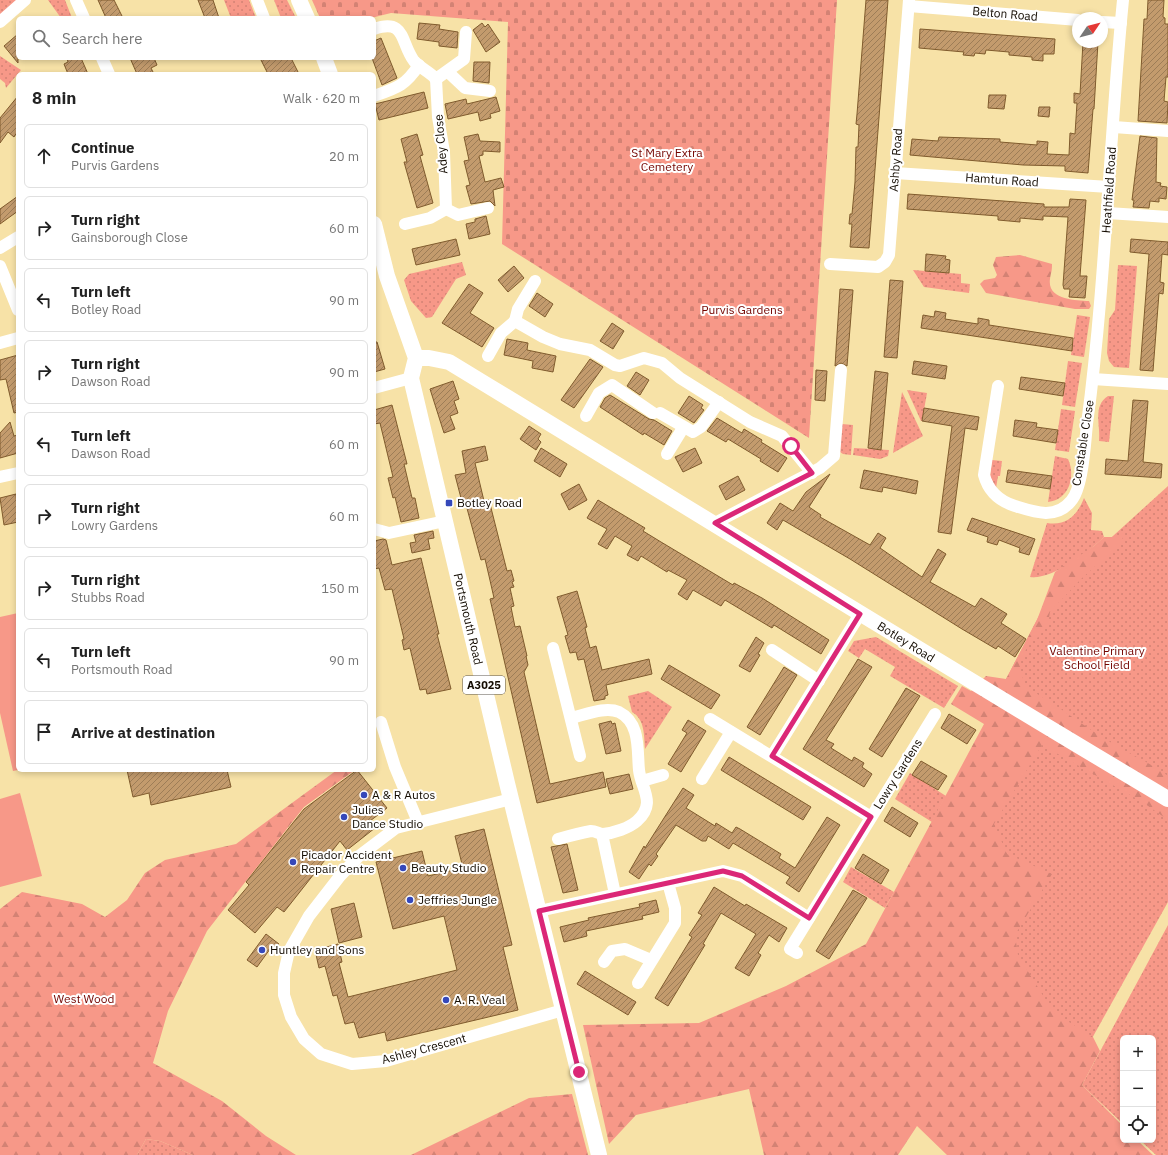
<!DOCTYPE html>
<meta charset="utf-8">
<style>
:root{--surface:#fff;--page:#f6f6f6;--text:#222;--muted:#767676;--line:#e0e0e0}
body{margin:0;font-family:"IBM Plex Sans",sans-serif;background:var(--page);color:var(--text)}
.controls{position:absolute;right:12px;bottom:12px;display:grid;overflow:hidden;border-radius:6px;box-shadow:0 2px 6px #0003}
.controls button{width:36px;height:36px;display:grid;place-items:center;padding:0;border:0;border-bottom:1px solid var(--line);background:var(--surface);color:var(--text);font:20px sans-serif}
.compass{position:absolute;left:1072px;top:12px;width:36px;height:36px;border-radius:50%;background:var(--surface);box-shadow:0 2px 6px #0003;rotate:55deg}
.stop{position:absolute;width:12px;height:12px;margin:-9px;border:3px solid #db2777;border-radius:50%;background:#fff}
.stop.end{background:#db2777;border-color:#fff;box-shadow:0 1px 4px #0008}
.list{margin:0;padding:0;list-style:none}
h2{display:flex;justify-content:space-between;align-items:center;height:52px;margin:0;padding:0 16px;font-size:17px}
h2 small{font-size:13px;font-weight:400;color:var(--muted)}
.list li{display:grid;grid-template-columns:26px 1fr auto;gap:12px;align-items:center;box-sizing:border-box;height:64px;margin:0 8px 8px;padding:0 8px;border:1px solid var(--line);border-radius:6px}
.list b{display:block;font-size:15px;white-space:nowrap}
.list p{margin:0;font-size:13px;white-space:nowrap;color:var(--muted)}
.list em{font-size:13px;font-style:normal;color:var(--muted)}
.icon{flex:none;width:22px;height:22px;fill:none;stroke:currentColor;stroke-width:2;stroke-linecap:round;stroke-linejoin:round}
.map{position:relative;flex:none;width:1168px;height:1155px;overflow:hidden}
.search{position:absolute;background:var(--surface);box-shadow:0 2px 6px #0003;left:16px;top:16px;width:360px;height:44px;display:flex;align-items:center;gap:10px;box-sizing:border-box;padding:0 14px;border-radius:6px;color:var(--muted);font-size:15px}
.panel{position:absolute;background:var(--surface);box-shadow:0 2px 6px #0003;left:16px;top:72px;width:360px;height:700px;border-radius:6px}
.map>svg:first-child{display:block}
</style>
<div class="map">
<svg width="1168" height="1155" viewBox="0 0 1168 1155">
<defs>
<pattern id="green-dots" width="8" height="8" patternUnits="userSpaceOnUse"><rect width="8" height="8" fill="#f79888"/><path d="M2 2h.1M6 6h.1" fill="none" stroke="#d38274" stroke-width="1.8" stroke-linecap="round"/></pattern>
<pattern id="forest-firs" width="22" height="20" patternUnits="userSpaceOnUse"><rect width="22" height="20" fill="#f79888"/><path d="M5 1l3.5 6h-7zM16 11l3.5 6h-7z" fill="#d38274"/></pattern>
<pattern id="cemetery-stones" width="16" height="16" patternUnits="userSpaceOnUse"><rect width="16" height="16" fill="#f79888"/><path d="M2 7V4a2 2 0 0 1 4 0v3zM10 15v-3a2 2 0 0 1 4 0v3z" fill="#d38274"/></pattern>
<pattern id="building-hatch" width="6" height="6" patternUnits="userSpaceOnUse"><rect width="6" height="6" fill="#c39b6d"/><path d="M-1 1l2-2M0 6l6-6M5 7l2-2" fill="none" stroke="#9d7d57"/></pattern>
</defs>
<rect width="100%" height="100%" fill="#f7e2a7"/>
<g fill="url(#green-dots)">
<path d="M0,0H19L0,16Z"/>
<path d="M48,0H65L72,18H61Z"/>
<path d="M224,0H249L256,18H231Z"/>
<path d="M274,0H287L296,18H281Z"/>
<path d="M0,56L21,70L6,88L5,83L0,79Z"/>
<path d="M462,262L466,275L456,279L432,317L426,318L411,301L404,280L409,274Z"/>
<path d="M1118,265L1137,266L1129,368L1114,367L1109,361L1107,353L1109,319L1115,310Z"/>
<path d="M913,270L961,274V283L970,284L969,293L924,287Z"/>
<path d="M1077,315L1090,317L1084,357L1071,355Z"/>
<path d="M1068,361L1082,363L1075,407L1062,405Z"/>
<path d="M907,390L927,393L922,421H921Z"/>
<path d="M902,392L923,436L893,453Z"/>
<path d="M1108,396H1114L1109,442L1099,441C1101,426 1092,406 1108,396Z"/>
<path d="M1061,409L1075,411L1069,452L1055,450Z"/>
<path d="M842,424L853,425L851,455L843,454L840,452Z"/>
<path d="M854,448L889,450L888,456L880,459L853,455Z"/>
<path d="M1055,456L1068,459C1076,476 1069,500 1048,502Z"/>
<path d="M992,460L1002,461L1000,476H998L996,488L990,477Z"/>
<path d="M1168,486V787L1003,685L1044,606L1070,575Z"/>
<path d="M1084,498L1092,513L1091,530L1102,531L1104,537C1089,552 1052,580 1030,577L1047,523C1066,526 1077,516 1084,498Z"/>
<path d="M876,637L958,686L944,708L890,676L895,667L865,649L859,658L848,651L854,641Z"/>
<path d="M648,691L672,707L645,749C644,736 645,719 632,712L628,696Z"/>
<path d="M1022,722L1168,809V902L1071,1076L908,922Z"/>
<path d="M910,773L946,796L932,822L895,799Z"/>
<path d="M851,867L894,892L885,908L843,882Z"/>
<path d="M1168,925V1155H1156L1140,1140H1153V1038H1123V1124L1082,1085Z"/>
<path d="M146,1139L160,1141L193,1155H137Z"/>
</g>
<g fill="url(#forest-firs)">
<path d="M1020,255L1052,264C1052,272 1051,272 1050,279C1047,300 1076,300 1089,301L1091,306L1089,309H1075L986,293L980,284L984,280L995,278L997,275L993,265L996,257Z"/>
<path d="M1104,537H1123L1121,543L1081,579L1050,612L1048,622L1039,637L1031,640L1019,663L1025,687C1057,704 1084,727 1115,745C1133,756 1151,763 1168,776V820L1141,801L1042,745L994,824L1007,854L1052,874L1015,935L1018,955L1053,1012L1093,1037L1100,1051L1082,1085L1123,1126V1140H1137L1153,1155H947L917,1126L898,1155H764L749,1089L636,1115L609,1144L583,1025L699,1023L786,986L866,944L984,724L951,704L962,686L971,691L986,676L1006,679L1037,620L1055,572L1094,546Z"/>
<path d="M337,770H355L304,807L207,931L168,1011L153,1063L222,1101L266,1136L296,1155H193L160,1141L146,1139L137,1155H0V909L22,892L82,904L105,917L127,900L145,873L165,860L236,844Z"/>
<path d="M572,1094L588,1155H411L529,1098Z"/>
</g>
<path fill="url(#cemetery-stones)" d="M312,0H837L809,438L502,244L508,22L391,13L371,18H320Z"/>
<g fill="#f79888">
<path d="M18,613V770L13,771L0,713V617Z"/>
<path d="M20,793L42,876L0,887V799Z"/>
</g>
<g fill="url(#building-hatch)" stroke="#805b2d">
<path d="M98,0H114L123,18H106Z"/>
<path d="M198,0H213L219,18H205Z"/>
<path d="M866,0H888L869,248L850,247L852,224H849L850,214H852L855,182L856,147H858L859,125L856,124L857,114Z"/>
<path d="M1148,0H1164L1163,17L1165,18V24H1168V77H1166L1164,101L1168,102L1167,123L1138,121L1144,19H1147Z"/>
<path d="M419,23L440,25L439,29L458,32L457,48L439,46V42L417,39Z"/>
<path d="M482,23L485,27L488,24L500,42L486,52L473,30Z"/>
<path d="M920,29L1055,39L1054,54H1043V61L1032,60V57L1009,55V52L986,50L985,54L975,53L974,56L963,55L964,52L919,48Z"/>
<path d="M18,34V63L4,46Z"/>
<path d="M381,38L397,78L382,85L372,58H374V41Z"/>
<path d="M1083,42H1098L1094,109H1093L1088,173L1065,171V166L1023,165L910,155L912,139L938,141L939,137L1000,139V142L1037,145V141L1048,142L1047,154L1069,155L1070,133L1075,134L1077,103H1074V93L1080,94Z"/>
<path d="M67,58H81L88,74H68L64,64L68,62Z"/>
<path d="M130,58H154L157,65L151,68L154,74H137Z"/>
<path d="M260,58H291L299,74H268Z"/>
<path d="M474,62H490L489,83L473,81Z"/>
<path d="M424,92L428,108L379,120L375,104Z"/>
<path d="M989,95H1006L1004,109L988,108Z"/>
<path d="M18,96V131L14,137L8,132L0,143V118Z"/>
<path d="M496,97L500,111L490,114L491,118L480,121L478,112L448,119L445,104L466,99L467,104Z"/>
<path d="M1039,107H1050L1049,117L1038,116Z"/>
<path d="M417,134L423,155L420,156L433,203L417,208L404,162H407L401,139Z"/>
<path d="M478,134L480,141L500,142V152L483,151V155L479,156L485,182L501,178L504,187L493,190L495,206L490,201L471,204L466,186L470,185L464,161L469,160L464,137Z"/>
<path d="M1140,136L1157,138L1156,182L1161,183L1160,186L1167,187L1166,199L1159,198V202L1150,201L1149,208L1133,207L1134,200H1132Z"/>
<path d="M908,194L1044,204V207H1069L1070,199L1086,200L1080,276H1087L1085,298L1069,297L1070,289H1064L1063,285L1068,217L1043,216V220L1020,218V222L998,220V216L907,209Z"/>
<path d="M18,196V211L0,224V209Z"/>
<path d="M486,216L490,234L469,239L466,224L475,222V219Z"/>
<path d="M456,239L460,255L416,265L412,249Z"/>
<path d="M1131,239L1168,242V255L1162,254L1160,282L1164,283L1163,294L1159,293L1153,371L1140,370L1149,254L1130,252Z"/>
<path d="M926,254L946,256L945,259L950,260L949,273L925,271Z"/>
<path d="M514,266L524,278L508,292L498,280Z"/>
<path d="M890,280L903,281L897,358L884,357Z"/>
<path d="M469,284L483,293L470,313L494,328L482,347L442,323Z"/>
<path d="M840,289L853,290L847,366L841,363L835,366Z"/>
<path d="M537,293L553,304L545,317L529,306Z"/>
<path d="M935,311L946,313L945,319L978,324V318L989,320V325L1073,338L1072,351L921,328L923,315L934,317Z"/>
<path d="M612,323L624,331L613,349L600,341Z"/>
<path d="M507,339L528,343L527,350L556,356L553,372L532,368L533,361L504,355Z"/>
<path d="M374,342H377L385,369L374,372Z"/>
<path d="M18,355V412L14,413L6,379L0,380V360Z"/>
<path d="M590,359L603,367L574,408L561,400Z"/>
<path d="M914,361L947,366L945,379L912,374Z"/>
<path d="M816,370L827,371L825,401L815,400Z"/>
<path d="M875,371L888,373L881,450L868,448Z"/>
<path d="M636,372L649,380L640,395L627,386Z"/>
<path d="M1021,377L1065,383L1063,396L1019,389Z"/>
<path d="M453,381L459,399L454,401L458,413L450,416L455,429L444,433L430,389Z"/>
<path d="M610,395L649,419L654,420L672,431L664,445L644,433L643,435L600,407L605,398Z"/>
<path d="M689,396L703,405L701,408L704,410L694,423L678,413Z"/>
<path d="M1133,400L1148,401L1143,462L1162,464L1161,478L1105,474L1106,459L1128,461Z"/>
<path d="M392,405L407,464H404L412,498H415L419,518L401,522L395,497L393,498L388,478L393,477L380,423L374,424V410Z"/>
<path d="M924,408L979,417L977,430L965,428L951,534L938,532L952,426L922,421Z"/>
<path d="M717,418L742,433L744,429L762,440L761,442L787,458L778,472L760,461L761,459L728,439L726,442L707,431Z"/>
<path d="M1015,420L1037,423L1036,427L1058,430L1056,443L1013,436Z"/>
<path d="M10,422L14,436L18,435V453L0,458V433Z"/>
<path d="M529,426L541,434L538,439L541,442L536,450L520,439Z"/>
<path d="M485,446L488,460L475,463L484,501L489,500L507,571L511,570L514,581L512,582L514,587L510,588L514,606L511,607L515,627L520,626L527,656H526L528,665L524,672L550,784L603,772L606,787L537,803L490,599L494,598L489,576L485,559L481,560L465,501L462,502L455,475L466,473L462,451Z"/>
<path d="M541,448L567,464L560,477L534,461Z"/>
<path d="M695,448L702,463L683,472L675,457Z"/>
<path d="M864,470L918,481L916,494L883,487L882,492L860,488Z"/>
<path d="M1008,470L1052,476L1050,489L1006,482Z"/>
<path d="M830,474L809,507L821,515L820,517L870,545L878,533L886,538L880,548L922,577L938,549L946,554L930,582L975,607L981,598L1007,614L1001,623L1026,639L1015,657L998,646L996,649L962,629L850,559L783,520L777,530L767,523L780,503L793,511L806,492Z"/>
<path d="M738,476L745,490L726,500L719,486Z"/>
<path d="M579,484L587,500L569,510L561,494Z"/>
<path d="M16,494L18,522L4,525L0,498Z"/>
<path d="M598,500L645,528L643,531L661,542L733,585L734,583L762,598L829,640L821,654L774,625L772,628L725,600L721,606L693,590L687,600L678,594L687,580L668,570L667,572L641,556L638,561L627,555L632,546L615,536L607,549L598,544L607,529L587,518Z"/>
<path d="M972,518L1035,539L1029,555L1019,552L1020,548L999,540L997,545L987,542L988,537L967,530Z"/>
<path d="M433,531L434,538L428,539L430,549L412,553L410,543L416,542L414,535Z"/>
<path d="M383,539L386,540L392,565L421,558L439,634H437L451,689L427,694L426,689L420,690L410,648L404,650L402,640L404,639L392,589L385,590L379,568L374,569V541Z"/>
<path d="M577,591L587,627L585,628L590,648L596,646L602,670L649,659L652,674L606,685L608,695L605,696V699L594,701L584,659L578,660L576,652L570,653L565,636L568,635L557,597Z"/>
<path d="M756,637L764,643L758,654L760,655L750,672L739,666Z"/>
<path d="M858,659L872,667L826,740L834,744L831,748L852,761L854,757L864,763L862,767L872,774L864,787L803,749Z"/>
<path d="M669,665L720,695L711,709L661,679Z"/>
<path d="M784,667L797,675L760,735L747,727Z"/>
<path d="M906,688L920,696L882,757L869,749Z"/>
<path d="M949,714L976,730L967,744L941,728Z"/>
<path d="M688,720L706,731L681,772L668,764L687,733L682,730Z"/>
<path d="M611,721L612,724L615,723L621,751L606,754L599,724Z"/>
<path d="M729,757L811,807L803,820L721,770Z"/>
<path d="M921,761L947,776L938,790L912,775Z"/>
<path d="M127,770H227L231,787L151,805L149,793L133,797Z"/>
<path d="M357,770L387,808L370,821L375,828L347,850L340,841L284,912L277,907L255,933L228,910L249,885L246,882L304,809Z"/>
<path d="M629,774L633,789L610,794L606,779Z"/>
<path d="M683,788L694,795L686,808L715,826L716,823L732,833L736,827L740,829L781,854L779,858L795,868L827,817L840,825L799,892L786,883L790,877L733,843L729,849L708,836L706,841H702L676,825L656,854L658,856L651,866L649,864L639,879L629,872L644,846L645,848Z"/>
<path d="M892,807L918,823L910,837L884,821Z"/>
<path d="M484,829L512,945L503,947L518,1010L387,1041L385,1032L359,1038L354,1022L345,1024L337,995L333,996L325,966L319,968L315,950L338,944L342,962L339,963L348,997L457,970L444,916L393,929L376,862L422,851L428,876L463,868L455,836Z"/>
<path d="M567,844L578,890L563,893L551,847Z"/>
<path d="M863,854L889,870L881,884L855,868Z"/>
<path d="M714,887L745,906L746,904L787,928L779,942L769,935L758,953L761,955L749,976L735,968L756,934L721,913L703,944L705,945L668,1006L655,998L692,937L689,935L702,915L698,913Z"/>
<path d="M853,890L867,898L829,959L816,951Z"/>
<path d="M656,900L659,912L642,916L643,919L586,931L587,936L564,942L560,927L589,920L588,918L640,907L639,904Z"/>
<path d="M354,903L362,937L339,943L331,909Z"/>
<path d="M266,934L279,944L273,951L270,949L257,967L247,960Z"/>
<path d="M585,971L636,1002L628,1015L577,984Z"/>
</g>
<g fill="none" stroke-linecap="round" stroke-linejoin="round">
<g stroke="#fff" stroke-width="12">
<path d="M76,0L84,18"/>
<path d="M257,0L264,18"/>
<path d="M909,6L1078,20"/>
<path d="M0,22L25,0"/>
<path d="M1102,22L1121,23"/>
<path d="M374,29C406,18 400,42 414,61C420,68 430,72 436,79L464,59L466,32"/>
<path d="M102,58L109,74"/>
<path d="M448,72L465,88L490,91"/>
<path d="M436,79L438,117L444,152L446,209L458,215L488,208"/>
<path d="M374,96C397,88 405,86 419,65"/>
<path d="M1114,127L1168,131"/>
<path d="M895,173L1109,187"/>
<path d="M1108,213L1168,217"/>
<path d="M405,224L430,218L446,209"/>
<path d="M0,248L18,237"/>
<path d="M830,264L878,267L885,262L889,255L909,0"/>
<path d="M0,266L18,310"/>
<path d="M535,281L518,309L515,321L543,337L560,344L590,350L615,365L620,366L644,358L662,363L680,378L750,422L782,436L812,473"/>
<path d="M0,343L18,338"/>
<path d="M488,356L501,333L515,321"/>
<path d="M1093,379L1168,384"/>
<path d="M998,386L984,475C988,490 999,501 1015,506C1034,512 1056,520 1071,501C1083,488 1085,442 1087,424C1106,283 1109,141 1123,0"/>
<path d="M374,388L411,378"/>
<path d="M660,413L693,432L701,427L719,402"/>
<path d="M586,416L599,393L612,385L653,413"/>
<path d="M667,454L683,428"/>
<path d="M0,477L18,473"/>
<path d="M715,523L820,468L834,456L841,370"/>
<path d="M374,529L389,533L445,521"/>
<path d="M553,648L580,756"/>
<path d="M772,650L819,681"/>
<path d="M710,719L871,817"/>
<path d="M381,722L395,767L418,822"/>
<path d="M772,756L860,614"/>
<path d="M702,779L731,732"/>
<path d="M642,781L663,775"/>
<path d="M511,799L396,828L359,856L340,876L309,916L289,951L284,973V995L291,1017L304,1039L321,1054L352,1064L386,1061L563,1010"/>
<path d="M602,834L615,894"/>
<path d="M558,839C569,836 580,833 591,831C596,831 599,834 603,834C614,833 629,828 637,821C657,803 641,789 639,770C637,751 641,723 619,712C605,706 585,715 571,718"/>
<path d="M539,911L723,871L742,876L809,918"/>
<path d="M797,953L790,949L935,714"/>
<path d="M604,962L612,951L625,949L651,960"/>
<path d="M638,983L675,923V908L668,883"/>
</g>
<g stroke="#fff" stroke-width="16">
<path d="M299,0L307,18"/>
<path d="M324,58L330,74"/>
<path d="M374,224L387,276L416,358L411,378L507,783L599,1155"/>
<path d="M416,358H429L449,362C689,508 927,656 1168,799"/>
</g>
</g>
<g fill="none" stroke-linecap="round" stroke-linejoin="round">
<path stroke="#db2777" stroke-width="5" d="M579,1072L539,911L723,871L742,876L809,918L871,817L772,756L860,614L715,523L812,473L791,446"/>
</g>
<g fill="#3548ba" stroke="#fff" stroke-width="1.5">
<rect x="445" y="499" width="8" height="8" rx="2"/>
<circle cx="364" cy="795" r="4"/>
<circle cx="344" cy="817" r="4"/>
<circle cx="293" cy="862" r="4"/>
<circle cx="403" cy="868" r="4"/>
<circle cx="410" cy="900" r="4"/>
<circle cx="262" cy="950" r="4"/>
<circle cx="446" cy="1000" r="4"/>
</g>
<g text-anchor="middle" stroke-width="4" stroke-linejoin="round" paint-order="stroke">
<rect fill="#fff" stroke="#5a544c" stroke-width="1" x="463" y="676" width="42" height="18" rx="3"/>
<g font-size="11" font-weight="bold" fill="#130b00">
<text x="484" y="689">A3025</text>
</g>
<g font-size="12" fill="#130b00" stroke="#fff">
<text transform="translate(1005 14) rotate(5)" y="4">Belton Road</text>
<text transform="translate(441 144) rotate(-95)" y="4">Adey Close</text>
<text transform="translate(896 160) rotate(-86)" y="4">Ashby Road</text>
<text transform="translate(1002 180) rotate(4)" y="4">Hamtun Road</text>
<text transform="translate(1109 190) rotate(-86)" y="4">Heathfield Road</text>
<text transform="translate(1083 443) rotate(-81)" y="4">Constable Close</text>
<text transform="translate(468 619) rotate(77)" y="4">Portsmouth Road</text>
<text transform="translate(906 642) rotate(32)" y="4">Botley Road</text>
<text transform="translate(898 774) rotate(-58)" y="4">Lowry Gardens</text>
<text transform="translate(424 1049) rotate(-15)" y="4">Ashley Crescent</text>
</g>
<g font-size="12" fill="#740500" stroke="#fff">
<text x="667" y="157">St Mary Extra<tspan x="667" dy="14">Cemetery</tspan></text>
<text x="742" y="314">Purvis Gardens</text>
<text x="1097" y="655">Valentine Primary<tspan x="1097" dy="14">School Field</tspan></text>
<text x="84" y="1003">West Wood</text>
</g>
<g font-size="12" fill="#130b00" stroke="#fff" text-anchor="start">
<text x="457" y="507">Botley Road</text>
<text x="372" y="799">A &amp; R Autos</text>
<text x="352" y="814">Julies<tspan x="352" dy="14">Dance Studio</tspan></text>
<text x="301" y="859">Picador Accident<tspan x="301" dy="14">Repair Centre</tspan></text>
<text x="411" y="872">Beauty Studio</text>
<text x="418" y="904">Jeffries Jungle</text>
<text x="270" y="954">Huntley and Sons</text>
<text x="454" y="1004">A. R. Veal</text>
</g>
</g>
</svg>
<div class="controls">
<button>+</button>
<button>−</button>
<button><svg class="icon" aria-label="locate" viewBox="0 0 24 24"><circle cx="12" cy="12" r="6"/><path d="M12 2v4M12 18v4M2 12h4M18 12h4"/></svg></button>
</div>
<svg class="compass" viewBox="-18 -18 36 36"><path d="M0-13l5 13h-10z" fill="#e53935"/><path d="M0 13l5-13h-10z" fill="#767676"/></svg>
<div class="stop" style="left:791px;top:446px"></div>
<div class="stop end" style="left:579px;top:1072px"></div>
<div class="search"><svg class="icon" aria-label="search" viewBox="0 0 24 24"><circle cx="10" cy="10" r="6"/><path d="M15 15l6 6"/></svg>Search here</div>
<section class="panel">
<h2>8 min<small>Walk · 620 m</small></h2>
<ul class="list">
<li><svg class="icon" aria-label="ahead" viewBox="0 0 24 24"><path d="M12 20V5M6 11l6-6 6 6"/></svg><div><b>Continue</b><p>Purvis Gardens</p></div><em>20 m</em></li>
<li><svg class="icon" aria-label="right" viewBox="0 0 24 24"><path d="M7 20v-9h11M14 6l5 5-5 5"/></svg><div><b>Turn right</b><p>Gainsborough Close</p></div><em>60 m</em></li>
<li><svg class="icon" aria-label="left" viewBox="0 0 24 24"><path d="M17 20v-9H6M10 6l-5 5 5 5"/></svg><div><b>Turn left</b><p>Botley Road</p></div><em>90 m</em></li>
<li><svg class="icon" aria-label="right" viewBox="0 0 24 24"><path d="M7 20v-9h11M14 6l5 5-5 5"/></svg><div><b>Turn right</b><p>Dawson Road</p></div><em>90 m</em></li>
<li><svg class="icon" aria-label="left" viewBox="0 0 24 24"><path d="M17 20v-9H6M10 6l-5 5 5 5"/></svg><div><b>Turn left</b><p>Dawson Road</p></div><em>60 m</em></li>
<li><svg class="icon" aria-label="right" viewBox="0 0 24 24"><path d="M7 20v-9h11M14 6l5 5-5 5"/></svg><div><b>Turn right</b><p>Lowry Gardens</p></div><em>60 m</em></li>
<li><svg class="icon" aria-label="right" viewBox="0 0 24 24"><path d="M7 20v-9h11M14 6l5 5-5 5"/></svg><div><b>Turn right</b><p>Stubbs Road</p></div><em>150 m</em></li>
<li><svg class="icon" aria-label="left" viewBox="0 0 24 24"><path d="M17 20v-9H6M10 6l-5 5 5 5"/></svg><div><b>Turn left</b><p>Portsmouth Road</p></div><em>90 m</em></li>
<li><svg class="icon" aria-label="arrive" viewBox="0 0 24 24"><path d="M6 21V4h12l-3 4 3 4H6"/></svg><div><b>Arrive at destination</b></div></li>
</ul>
</section>
</div>
